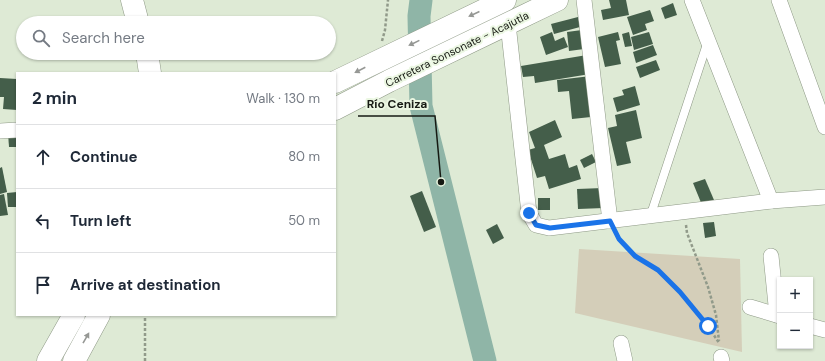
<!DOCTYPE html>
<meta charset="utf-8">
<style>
:root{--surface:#fff;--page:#f2f2f3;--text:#1f2937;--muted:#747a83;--line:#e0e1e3}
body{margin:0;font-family:"DM Sans",sans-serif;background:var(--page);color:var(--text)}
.controls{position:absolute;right:12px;bottom:12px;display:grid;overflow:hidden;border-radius:0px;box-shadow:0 1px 3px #0004}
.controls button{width:36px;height:36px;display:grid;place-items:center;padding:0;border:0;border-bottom:1px solid var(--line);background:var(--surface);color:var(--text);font:20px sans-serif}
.stop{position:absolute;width:12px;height:12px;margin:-9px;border:3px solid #1a73e8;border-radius:50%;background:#fff}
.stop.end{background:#1a73e8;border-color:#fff;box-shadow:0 1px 4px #0008}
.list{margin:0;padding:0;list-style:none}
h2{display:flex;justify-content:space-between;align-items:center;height:52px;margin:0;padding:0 16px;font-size:17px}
h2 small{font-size:13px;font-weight:400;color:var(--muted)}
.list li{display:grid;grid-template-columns:26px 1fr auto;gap:12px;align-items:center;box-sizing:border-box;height:64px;padding:0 16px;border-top:1px solid var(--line)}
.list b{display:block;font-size:15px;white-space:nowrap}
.list em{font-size:13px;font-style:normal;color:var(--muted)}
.icon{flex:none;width:22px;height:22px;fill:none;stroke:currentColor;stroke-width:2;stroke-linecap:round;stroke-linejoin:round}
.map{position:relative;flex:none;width:825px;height:361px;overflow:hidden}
.search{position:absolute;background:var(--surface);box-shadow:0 1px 3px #0004;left:16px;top:16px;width:320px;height:44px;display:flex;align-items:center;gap:10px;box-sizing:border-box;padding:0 14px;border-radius:22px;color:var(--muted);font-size:15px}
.panel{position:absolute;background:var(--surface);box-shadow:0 1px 3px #0004;left:16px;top:72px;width:320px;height:244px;border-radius:0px}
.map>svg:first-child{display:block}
</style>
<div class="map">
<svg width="825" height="361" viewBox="0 0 825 361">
<rect width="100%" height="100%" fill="#deead5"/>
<path fill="#d4ceb9" d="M579,249L740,259L742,352L575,313Z"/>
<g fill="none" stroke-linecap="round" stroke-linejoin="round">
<path stroke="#8fb5a7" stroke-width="23" d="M421,0L419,16L421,106L485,361"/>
</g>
<g fill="#445e4a">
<path d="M609,0H626L629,15L603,20L601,10L611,8Z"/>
<path d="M673,3L677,15L665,19L661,8Z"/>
<path d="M650,10L654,21L645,24L647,30L633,35L627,17Z"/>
<path d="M578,17L580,27L554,34L551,24Z"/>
<path d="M582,30L584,49L569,51L567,32Z"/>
<path d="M552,32L555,41L564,37L568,47L546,55L540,37Z"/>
<path d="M618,32L620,40L616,41L621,64L605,67L598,37Z"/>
<path d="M629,32L632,46L625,47L622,34Z"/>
<path d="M649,32L653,44L634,50L631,37Z"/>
<path d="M653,45L657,55L636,63L633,52Z"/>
<path d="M587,55L590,74L535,83L534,76L523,77L521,66Z"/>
<path d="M656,60L660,70L640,78L636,67Z"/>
<path d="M591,76V117L572,119L569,91L558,92L557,80Z"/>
<path d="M0,78L17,79V110L3,109L4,97H0Z"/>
<path d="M635,86L640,105L617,112L613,98L624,95L622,90Z"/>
<path d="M636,110L642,138L626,142L631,163L617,166L608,128L617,126L615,115Z"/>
<path d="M555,120L562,137L544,145L549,159L565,154L569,168L577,165L581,179L549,189L545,176L537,178L528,150L535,148L529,132Z"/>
<path d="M17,132V147H9L8,133Z"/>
<path d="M592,154L596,162L584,168L580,160Z"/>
<path d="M2,167L7,192L0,194V168Z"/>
<path d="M705,179L714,200L702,205L693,183Z"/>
<path d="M603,188L604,208L578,209L577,189Z"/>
<path d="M422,191L436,227L424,232L410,196Z"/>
<path d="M17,192V207H8L7,193Z"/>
<path d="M4,194L8,215L0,216V195Z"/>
<rect x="538" y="198" width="12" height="12"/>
<path d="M714,222L716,236L705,238L703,223Z"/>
<path d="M497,224L504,238L493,244L486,230Z"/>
</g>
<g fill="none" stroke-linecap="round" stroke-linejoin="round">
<defs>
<path id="lane" d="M650,217L708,41"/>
<g id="street">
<path d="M584,0L610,221"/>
<path d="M692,0L771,201"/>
<path d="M779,0L825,127"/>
<path d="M508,24L529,213L536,225L549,228L771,201L825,197"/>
<path d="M0,131L17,130"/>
<path d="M771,256L777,315"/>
<path d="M750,307L780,316"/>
<path d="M810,326L825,330"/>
<path d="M621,343L625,361"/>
<path d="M721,357L722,361"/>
</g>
<g id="secondary">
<path d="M132,0L138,23"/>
<path d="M147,53L150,73"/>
</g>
<g id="highway">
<path d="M335,82L505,0"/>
<path d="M335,109L389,81L557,0"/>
<path d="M48,361L74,315"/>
<path d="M74,361L99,315"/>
</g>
</defs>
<use href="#lane" stroke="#8e9986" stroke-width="9"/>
<use href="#street" stroke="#8e9986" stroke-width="16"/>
<use href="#secondary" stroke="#8e9986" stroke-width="23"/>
<use href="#highway" stroke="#8e9986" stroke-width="23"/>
<g stroke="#919a8a" stroke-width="2.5" stroke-dasharray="3 2" stroke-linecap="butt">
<path d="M382,41L385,30L388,0"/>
<path d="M686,225L687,233L708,287L716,315L719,341"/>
<path d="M615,232L619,239L635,257L658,270L680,292L708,326L719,343"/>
<path d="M145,361V315"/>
</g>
<use href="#lane" stroke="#fff" stroke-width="8"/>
<use href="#street" stroke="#fff" stroke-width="15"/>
<use href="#secondary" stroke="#fff" stroke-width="22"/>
<use href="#highway" stroke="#fff" stroke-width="22"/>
</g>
<defs><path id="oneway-solid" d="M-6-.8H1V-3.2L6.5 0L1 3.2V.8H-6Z"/></defs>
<g fill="#969895">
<use href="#oneway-solid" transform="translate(474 14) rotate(155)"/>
<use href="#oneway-solid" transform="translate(414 43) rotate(154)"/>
<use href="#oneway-solid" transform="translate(360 70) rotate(153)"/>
<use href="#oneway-solid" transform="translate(86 338) rotate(-60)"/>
</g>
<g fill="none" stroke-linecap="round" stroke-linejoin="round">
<path stroke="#1a73e8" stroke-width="5" d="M529,213L536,225L550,228L610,221L619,239L635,256L658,270L680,292L708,326"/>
</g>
<g text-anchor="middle" stroke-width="4" stroke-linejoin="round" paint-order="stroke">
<g font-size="11" fill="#161a13" stroke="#ebf7e2">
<text transform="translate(457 49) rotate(-26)" y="4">Carretera Sonsonate - Acajutla</text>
</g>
</g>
<path fill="none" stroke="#161a13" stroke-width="1.5" d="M441 182L435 116H358"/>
<circle fill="#161a13" stroke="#ebf7e2" stroke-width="1.5" cx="441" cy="182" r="4"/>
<g font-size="12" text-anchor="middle" font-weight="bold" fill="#161a13" stroke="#ebf7e2" stroke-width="4" stroke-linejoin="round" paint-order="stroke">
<text x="397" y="108">Río Ceniza</text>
</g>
</svg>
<div class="controls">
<button>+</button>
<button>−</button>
</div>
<div class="stop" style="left:708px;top:326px"></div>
<div class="stop end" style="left:529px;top:213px"></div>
<div class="search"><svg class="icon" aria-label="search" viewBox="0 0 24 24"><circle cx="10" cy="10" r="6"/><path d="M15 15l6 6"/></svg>Search here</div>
<section class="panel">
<h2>2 min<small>Walk · 130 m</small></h2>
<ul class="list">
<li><svg class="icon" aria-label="ahead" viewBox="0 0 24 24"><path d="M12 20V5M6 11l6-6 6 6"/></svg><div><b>Continue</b></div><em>80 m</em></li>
<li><svg class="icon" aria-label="left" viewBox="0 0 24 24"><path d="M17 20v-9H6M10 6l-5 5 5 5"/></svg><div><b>Turn left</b></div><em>50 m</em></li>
<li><svg class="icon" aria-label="arrive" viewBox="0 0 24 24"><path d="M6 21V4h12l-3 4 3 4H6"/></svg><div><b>Arrive at destination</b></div></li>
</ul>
</section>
</div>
